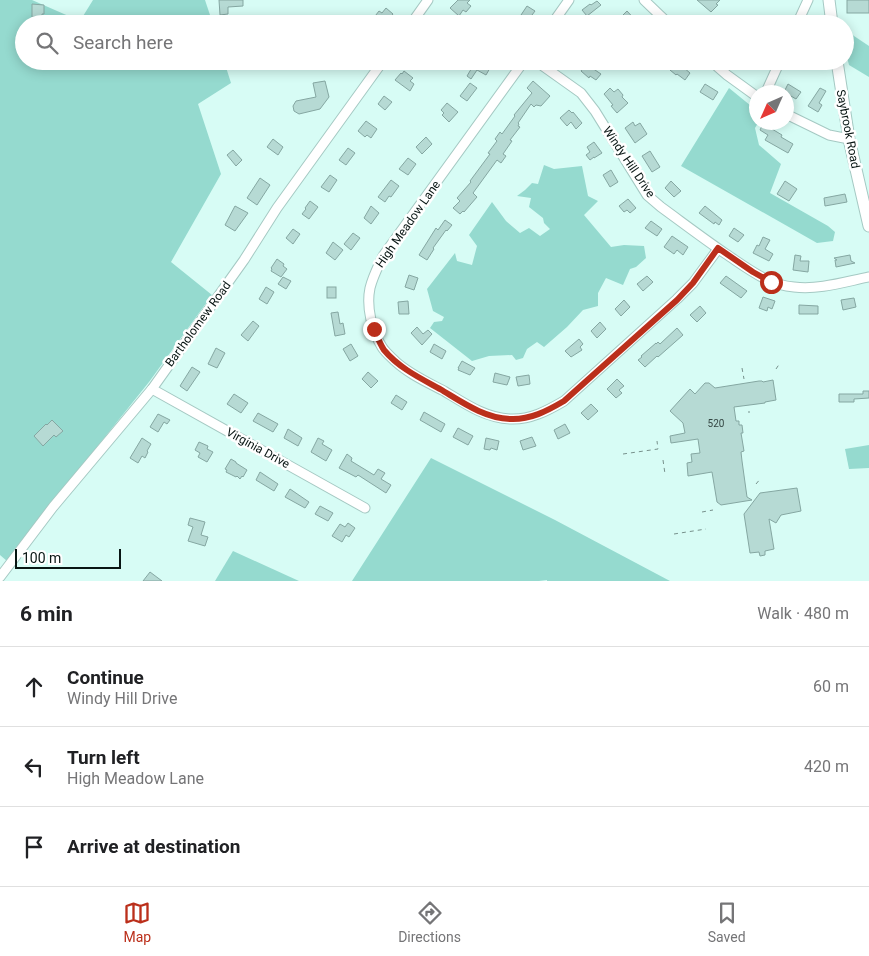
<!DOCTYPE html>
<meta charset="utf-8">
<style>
:root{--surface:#fff;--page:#f6f6f6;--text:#202124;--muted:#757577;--line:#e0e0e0;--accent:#bb2f1b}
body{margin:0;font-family:Roboto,sans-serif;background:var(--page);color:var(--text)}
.compass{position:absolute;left:749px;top:85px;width:45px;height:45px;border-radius:50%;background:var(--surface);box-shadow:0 2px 12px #0003;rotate:225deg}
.scale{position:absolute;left:15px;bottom:12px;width:106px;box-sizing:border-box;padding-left:5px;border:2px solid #081513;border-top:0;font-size:14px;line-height:18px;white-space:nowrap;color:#081513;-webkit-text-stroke:4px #fff;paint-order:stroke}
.stop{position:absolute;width:15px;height:15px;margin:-11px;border:4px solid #bb2f1b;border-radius:50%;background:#fff}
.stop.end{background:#bb2f1b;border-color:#fff;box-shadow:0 1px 5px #0008}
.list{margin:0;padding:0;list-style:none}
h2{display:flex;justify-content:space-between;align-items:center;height:65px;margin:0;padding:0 20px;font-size:21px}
h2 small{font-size:16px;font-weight:400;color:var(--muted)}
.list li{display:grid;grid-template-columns:32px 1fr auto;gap:15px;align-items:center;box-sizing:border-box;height:80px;padding:0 20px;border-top:1px solid var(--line)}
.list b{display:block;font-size:19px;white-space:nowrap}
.list p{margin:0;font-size:16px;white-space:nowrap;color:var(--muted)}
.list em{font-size:16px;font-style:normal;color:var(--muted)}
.icon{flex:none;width:28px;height:28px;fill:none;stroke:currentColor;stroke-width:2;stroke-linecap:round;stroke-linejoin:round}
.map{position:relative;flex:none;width:869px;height:581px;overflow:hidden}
.search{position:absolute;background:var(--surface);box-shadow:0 2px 12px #0003;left:15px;right:15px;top:15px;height:55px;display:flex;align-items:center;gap:12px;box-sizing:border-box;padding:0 18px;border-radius:28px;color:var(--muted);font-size:19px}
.sheet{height:305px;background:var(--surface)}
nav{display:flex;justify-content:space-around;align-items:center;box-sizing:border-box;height:70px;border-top:1px solid var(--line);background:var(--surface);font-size:14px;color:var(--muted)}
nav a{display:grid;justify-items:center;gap:2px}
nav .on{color:var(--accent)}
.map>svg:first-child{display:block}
</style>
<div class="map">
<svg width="869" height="581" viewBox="0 0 869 581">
<rect width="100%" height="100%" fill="#d7fcf5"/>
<g fill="#95dacf">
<path d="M0,0H32L80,21L93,0H205L213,24H24V61H224L231,83L198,104L221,174L171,262L212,295L149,382L27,534L7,561L0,555Z"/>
<path d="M845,30L869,46V77L849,65L845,49Z"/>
<path d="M729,88L756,110V122L758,123L755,128L759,145L781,164L770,193L828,226L835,232L833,241L817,243L681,166Z"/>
<path d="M544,165L554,169L582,166L588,196L598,201L584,215L611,247L624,245L644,246L646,258L636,267L630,269L623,285L606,278L598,293V306L583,310L567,327L544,347L537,342L527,349L523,358L516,360L512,355L489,356L472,361L430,328L434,322L442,321L444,317L433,311L427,289L455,253L457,261L472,265L477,246L469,235L492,202L506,221L520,233L529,228L540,236L550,229L544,223L543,218L529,207L531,198L517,196L525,190L532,183L538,184Z"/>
<path d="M869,445V468L849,469L845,449Z"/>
<path d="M431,458L555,520L670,581H547V580L539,581H352Z"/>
<path d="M233,551L299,581H215Z"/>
</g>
<g fill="#b6dad4" stroke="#85a7a2">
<path d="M219,0H243V6L228,7V14L220,15Z"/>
<path d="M458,0H470L467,3L471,6L466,12L463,10L459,16L450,8Z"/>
<path d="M697,0H720L716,4L718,5L711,12Z"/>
<rect x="847" y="0" width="22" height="13"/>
<path d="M597,1L601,5L587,16L582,10L590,4L591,5Z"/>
<path d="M32,4L44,5V14H42V17H32Z"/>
<path d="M527,6L535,11L526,23L519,18Z"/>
<path d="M386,8L393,14L385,24H369L379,11L382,13Z"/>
<path d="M627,11L639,24H620L624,20L621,17Z"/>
<path d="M476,61H479L483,64L484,61H494L486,75L477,70L471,79L467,76Z"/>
<path d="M586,64L601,74L596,80L590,76L589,78L581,71Z"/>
<path d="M675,64L681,68L683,67L690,73L685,80L677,74L676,75L670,70Z"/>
<path d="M404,71L413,78L410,81L414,84L410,91L395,80L401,73L402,74Z"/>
<path d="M325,81L329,97L320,109L299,114L294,111L293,106L296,101L316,97L313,83Z"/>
<path d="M533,81L550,96L541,106L536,105L534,107L531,104L518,123L519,124L518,126L520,127L510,140L512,141L503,154L506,156L501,163L497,160L473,193L477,197L464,212L463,211L460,214L453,208L460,201L457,198L471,182L470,181L490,154L488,153L497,141L495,139L500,132L502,134L515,116L514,115L532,93L527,88Z"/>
<path d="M470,83L477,88L467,101L460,96Z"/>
<path d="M705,84L718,92L713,100L700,92Z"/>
<path d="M788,84L801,92L796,99L784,92Z"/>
<path d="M610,88L614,92L618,89L623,95L622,97L628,103L617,113L611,106L613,105L604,94Z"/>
<path d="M820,88L826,91L819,103L822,105L818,112L808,106Z"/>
<path d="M384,96L392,102L385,110L378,104Z"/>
<path d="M447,103L458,112L449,122L442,115L444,113L441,110Z"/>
<path d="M569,110L572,113L573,112L582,123L576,129L571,122L567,126L560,118Z"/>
<path d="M366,121L377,129L371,138L367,135L365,137L358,131Z"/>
<path d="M633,122L635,126L640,123L647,134L635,143L625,128Z"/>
<path d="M764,122H775L772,129L782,135L781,137L793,144L788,153L765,140L768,135L760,130Z"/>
<path d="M426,137L432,144L422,154L416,147Z"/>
<path d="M273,139L283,147L278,155L267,147Z"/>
<path d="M594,142L602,153L594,158V157L590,160L586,155L590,152L587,147Z"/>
<path d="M348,148L355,153L346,165L339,160Z"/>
<path d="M233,150L242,160L236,166L227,155Z"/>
<path d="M650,151L660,167L652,172L642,156Z"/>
<path d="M408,158L416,164L408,175L399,169Z"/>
<path d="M611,170L618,182L610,187L603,175Z"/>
<path d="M330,175L337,180L329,192L321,187Z"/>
<path d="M260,178L270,185L257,205L247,198Z"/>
<path d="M391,180L399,186L391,197L389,196L385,202L378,197Z"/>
<path d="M671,181L681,191L674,197L665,188Z"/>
<path d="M785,181L797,189L789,201L777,194Z"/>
<path d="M845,194L847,202L825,206L824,198Z"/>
<path d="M628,199L636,208L630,213L627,210L624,212L619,206Z"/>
<path d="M310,201L318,207L309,219L302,214L306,209L305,208Z"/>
<path d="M235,206L248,213L235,231L225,225Z"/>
<path d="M371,206L379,213L371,224L364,218Z"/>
<path d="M705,206L722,220L719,225L715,222L714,224L699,213Z"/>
<path d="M445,220L452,225L447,231L446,230L433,248L434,249L427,260L419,255L436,228L438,230Z"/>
<path d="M651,221L662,229L657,236L645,228Z"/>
<path d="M734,228L744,235L738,242L729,236Z"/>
<path d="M293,229L300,234L293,244L286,238Z"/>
<path d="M353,233L360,238L351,250L344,244Z"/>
<path d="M672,236L688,247L683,255L677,250L674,254L664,247Z"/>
<path d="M763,237L770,240L765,249L773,254L769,261L753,253L757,245L759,246Z"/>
<path d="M333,242L343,250L335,260L326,253Z"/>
<path d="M795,255L801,256L800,261H809L808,272L793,270Z"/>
<path d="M850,255L851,261L855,263L836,267L835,260H837L834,258Z"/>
<path d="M277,259L284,264L283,266L287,269L281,277L271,271L272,269L271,268Z"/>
<path d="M409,275L418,278L414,290L405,287Z"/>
<path d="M647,276L653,282L643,291L637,284Z"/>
<path d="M726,276L747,291L741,298L720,283Z"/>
<path d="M283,277L291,281L286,289L278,284Z"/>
<path d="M266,287L274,292L267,304L259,299Z"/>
<rect x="327" y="287" width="9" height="11"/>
<path d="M763,297L775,301L772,309L768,307L767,311L759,308Z"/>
<path d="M854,298L856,307L843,310L841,300Z"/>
<path d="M624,300L630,307L621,316L615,309Z"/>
<path d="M408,301L409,314H399L398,302Z"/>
<path d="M799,305L818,306V314H799Z"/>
<path d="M700,306L706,313L697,322L690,315Z"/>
<path d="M338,312L340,324L343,323L345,334L335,336L331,313Z"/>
<path d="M253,321L259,326L248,341L241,335Z"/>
<path d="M600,322L606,329L597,338L591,331Z"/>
<path d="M417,327L423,334L428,330L432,334L422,345L411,333Z"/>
<path d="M677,328L683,335L658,357L657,356L645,367L638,360L642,357L641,356L656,343V344L658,342L660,344Z"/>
<path d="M579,339L583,344L580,347L582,350L571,357L565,351Z"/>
<path d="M351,344L358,356L350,361L343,349Z"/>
<path d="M434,344L446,351L442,359L430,352Z"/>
<path d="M216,348L225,353L217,368L208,364Z"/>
<path d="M462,361L475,368L470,375L458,370L459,368H458Z"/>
<path d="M192,367L200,372L187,391L180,386Z"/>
<path d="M368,372L378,381L371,388L362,379Z"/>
<path d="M495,373L510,377L507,385L493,382Z"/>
<path d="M529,375L530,384L518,386L516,377Z"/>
<path d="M617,379L624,386L619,390L622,393L616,398L607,389Z"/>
<path d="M773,380L776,400L765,402V403L734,407L736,421H739V425H742L743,433H741L744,451L741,452L742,461L747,497L752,500L721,505L717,502L712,472L688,476L687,463L692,462L691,454L700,453L698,439L671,443L670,436L685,433L683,423L670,411L690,389L695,394L705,383H709L715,388L759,381H762L763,382Z"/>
<path d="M863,391H869V398L854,399V402H839V394H863Z"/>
<path d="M234,394L248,403L241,413L227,404Z"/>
<path d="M396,395L407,402L402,410L391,403Z"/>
<path d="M591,404L598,411L588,420L581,413Z"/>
<path d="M424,412L445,424L441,432L420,420Z"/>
<path d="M258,413L278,424L273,432L253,421Z"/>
<path d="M158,414L170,420L167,424L164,422L158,432L150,427Z"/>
<path d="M52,420L63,431L56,437L54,435L43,446L34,436L46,424L47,425Z"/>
<path d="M565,424L570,433L558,439L554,430Z"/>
<path d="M458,428L473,436L468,445L453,437Z"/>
<path d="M288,429L302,438L298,446L284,438Z"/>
<path d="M532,437L536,446L523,450L520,441Z"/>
<path d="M142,438L151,444L147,451L148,452L145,458L142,456L138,463L130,458Z"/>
<path d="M318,438L324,441L322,444L332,450L326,461L311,452Z"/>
<path d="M486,438L499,441L497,450L491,448L490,450L484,449Z"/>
<path d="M199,442L208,446L207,449L213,452L207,462L198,457L200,453L195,450Z"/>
<path d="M347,454L352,458L351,461L374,475L378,469L385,473L381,479L391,485L386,493L358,475L356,477L339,468Z"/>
<path d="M231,459L236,462V463L247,470L243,477L242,476L240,479L237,476L236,477L226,472L227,470L225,469Z"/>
<path d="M260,472L278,484L274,491L256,480Z"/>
<path d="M797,488L801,511L781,515L776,523L769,519L774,549L765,551V555L760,556L759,552L750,553L744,514L760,493Z"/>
<path d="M290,489L309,502L305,508L285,497Z"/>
<path d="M320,506L333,513L328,521L315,514Z"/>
<path d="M190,518L205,522L201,535L208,537L205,546L188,541L193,527L188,525Z"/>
<path d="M348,523L355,528L349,537L346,535L342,542L332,536L340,524L345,527Z"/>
<path d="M150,572L162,581H143Z"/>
</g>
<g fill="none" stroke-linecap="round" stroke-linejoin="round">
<defs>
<g id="minor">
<path d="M644,0L669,24"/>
<path d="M411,24L428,0"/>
<path d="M552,24L569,0"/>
<path d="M797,24L808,0"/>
<path d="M524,61L383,256C378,267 373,276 370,288C366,307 372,331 382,347C385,352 391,357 395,361C409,374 427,382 444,391C464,403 485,418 510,419C530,420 547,411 564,401L677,299L693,283L718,249"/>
<path d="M536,61L581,93L595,111L647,195L661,207C683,223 704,239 726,254C747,268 768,285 794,287C819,290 844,282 869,277"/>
<path d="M711,61L727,75L756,96"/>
<path d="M766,92L780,61"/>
<path d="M786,114L829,135L849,139"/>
<path d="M152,389L365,508"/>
<path d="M0,577L53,507L152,389L244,260L277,208L383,61"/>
</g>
<g id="major">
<path d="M829,0L832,24"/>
<path d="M837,61L849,139L869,226"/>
</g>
</defs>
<use href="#minor" stroke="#a5c9c3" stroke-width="11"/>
<use href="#major" stroke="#a5c9c3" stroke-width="13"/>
<g stroke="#77918c" stroke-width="1" stroke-dasharray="4 4" stroke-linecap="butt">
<path d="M742,368L744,379"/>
<path d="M776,369L780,363"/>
<path d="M749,411V413"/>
<path d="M623,454L658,449L657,441"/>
<path d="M663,460L665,474"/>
<path d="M756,484L761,478"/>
<path d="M702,512L713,510"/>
<path d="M674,534L706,529"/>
</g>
<use href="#minor" stroke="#fff" stroke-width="9"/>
<use href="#major" stroke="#fff" stroke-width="11"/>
</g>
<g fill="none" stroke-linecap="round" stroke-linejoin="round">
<path stroke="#bb2f1b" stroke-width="6" d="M374,329C377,336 380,344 384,350C399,368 420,378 440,389C462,402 484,418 510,419C530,420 547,411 564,401L677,300L693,283L718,248L753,272L771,282"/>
</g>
<g text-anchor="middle" stroke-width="5" stroke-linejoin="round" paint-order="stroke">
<g font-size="10" fill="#344643">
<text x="716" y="427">520</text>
</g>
<g font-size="12" fill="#081513" stroke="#fff">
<text transform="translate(848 129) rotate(79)" y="4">Saybrook Road</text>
<text transform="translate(629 162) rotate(56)" y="4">Windy Hill Drive</text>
<text transform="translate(408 224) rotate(-55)" y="4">High Meadow Lane</text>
<text transform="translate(198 324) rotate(-54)" y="4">Bartholomew Road</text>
<text transform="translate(258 448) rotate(29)" y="4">Virginia Drive</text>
</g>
</g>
</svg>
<svg class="compass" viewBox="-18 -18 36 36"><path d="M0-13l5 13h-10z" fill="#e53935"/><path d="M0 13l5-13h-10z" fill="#757577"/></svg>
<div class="scale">100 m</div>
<div class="stop" style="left:771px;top:282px"></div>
<div class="stop end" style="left:374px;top:329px"></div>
<div class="search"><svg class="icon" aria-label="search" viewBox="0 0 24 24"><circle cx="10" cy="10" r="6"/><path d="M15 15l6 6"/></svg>Search here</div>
</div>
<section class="sheet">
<h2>6 min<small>Walk · 480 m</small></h2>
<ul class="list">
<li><svg class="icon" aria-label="ahead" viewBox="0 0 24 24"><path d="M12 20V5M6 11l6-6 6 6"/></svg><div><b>Continue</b><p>Windy Hill Drive</p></div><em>60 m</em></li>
<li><svg class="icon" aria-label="left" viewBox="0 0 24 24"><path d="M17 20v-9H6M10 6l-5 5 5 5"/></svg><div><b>Turn left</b><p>High Meadow Lane</p></div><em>420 m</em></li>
<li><svg class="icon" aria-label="arrive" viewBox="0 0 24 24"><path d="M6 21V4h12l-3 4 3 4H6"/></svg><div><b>Arrive at destination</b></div></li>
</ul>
</section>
<nav>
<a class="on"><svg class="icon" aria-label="map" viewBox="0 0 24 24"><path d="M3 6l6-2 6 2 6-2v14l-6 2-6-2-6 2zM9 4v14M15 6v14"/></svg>Map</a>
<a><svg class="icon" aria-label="directions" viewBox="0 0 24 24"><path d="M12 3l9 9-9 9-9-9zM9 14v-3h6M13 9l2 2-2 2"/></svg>Directions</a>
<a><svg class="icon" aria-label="saved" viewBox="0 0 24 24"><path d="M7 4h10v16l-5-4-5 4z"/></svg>Saved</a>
</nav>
